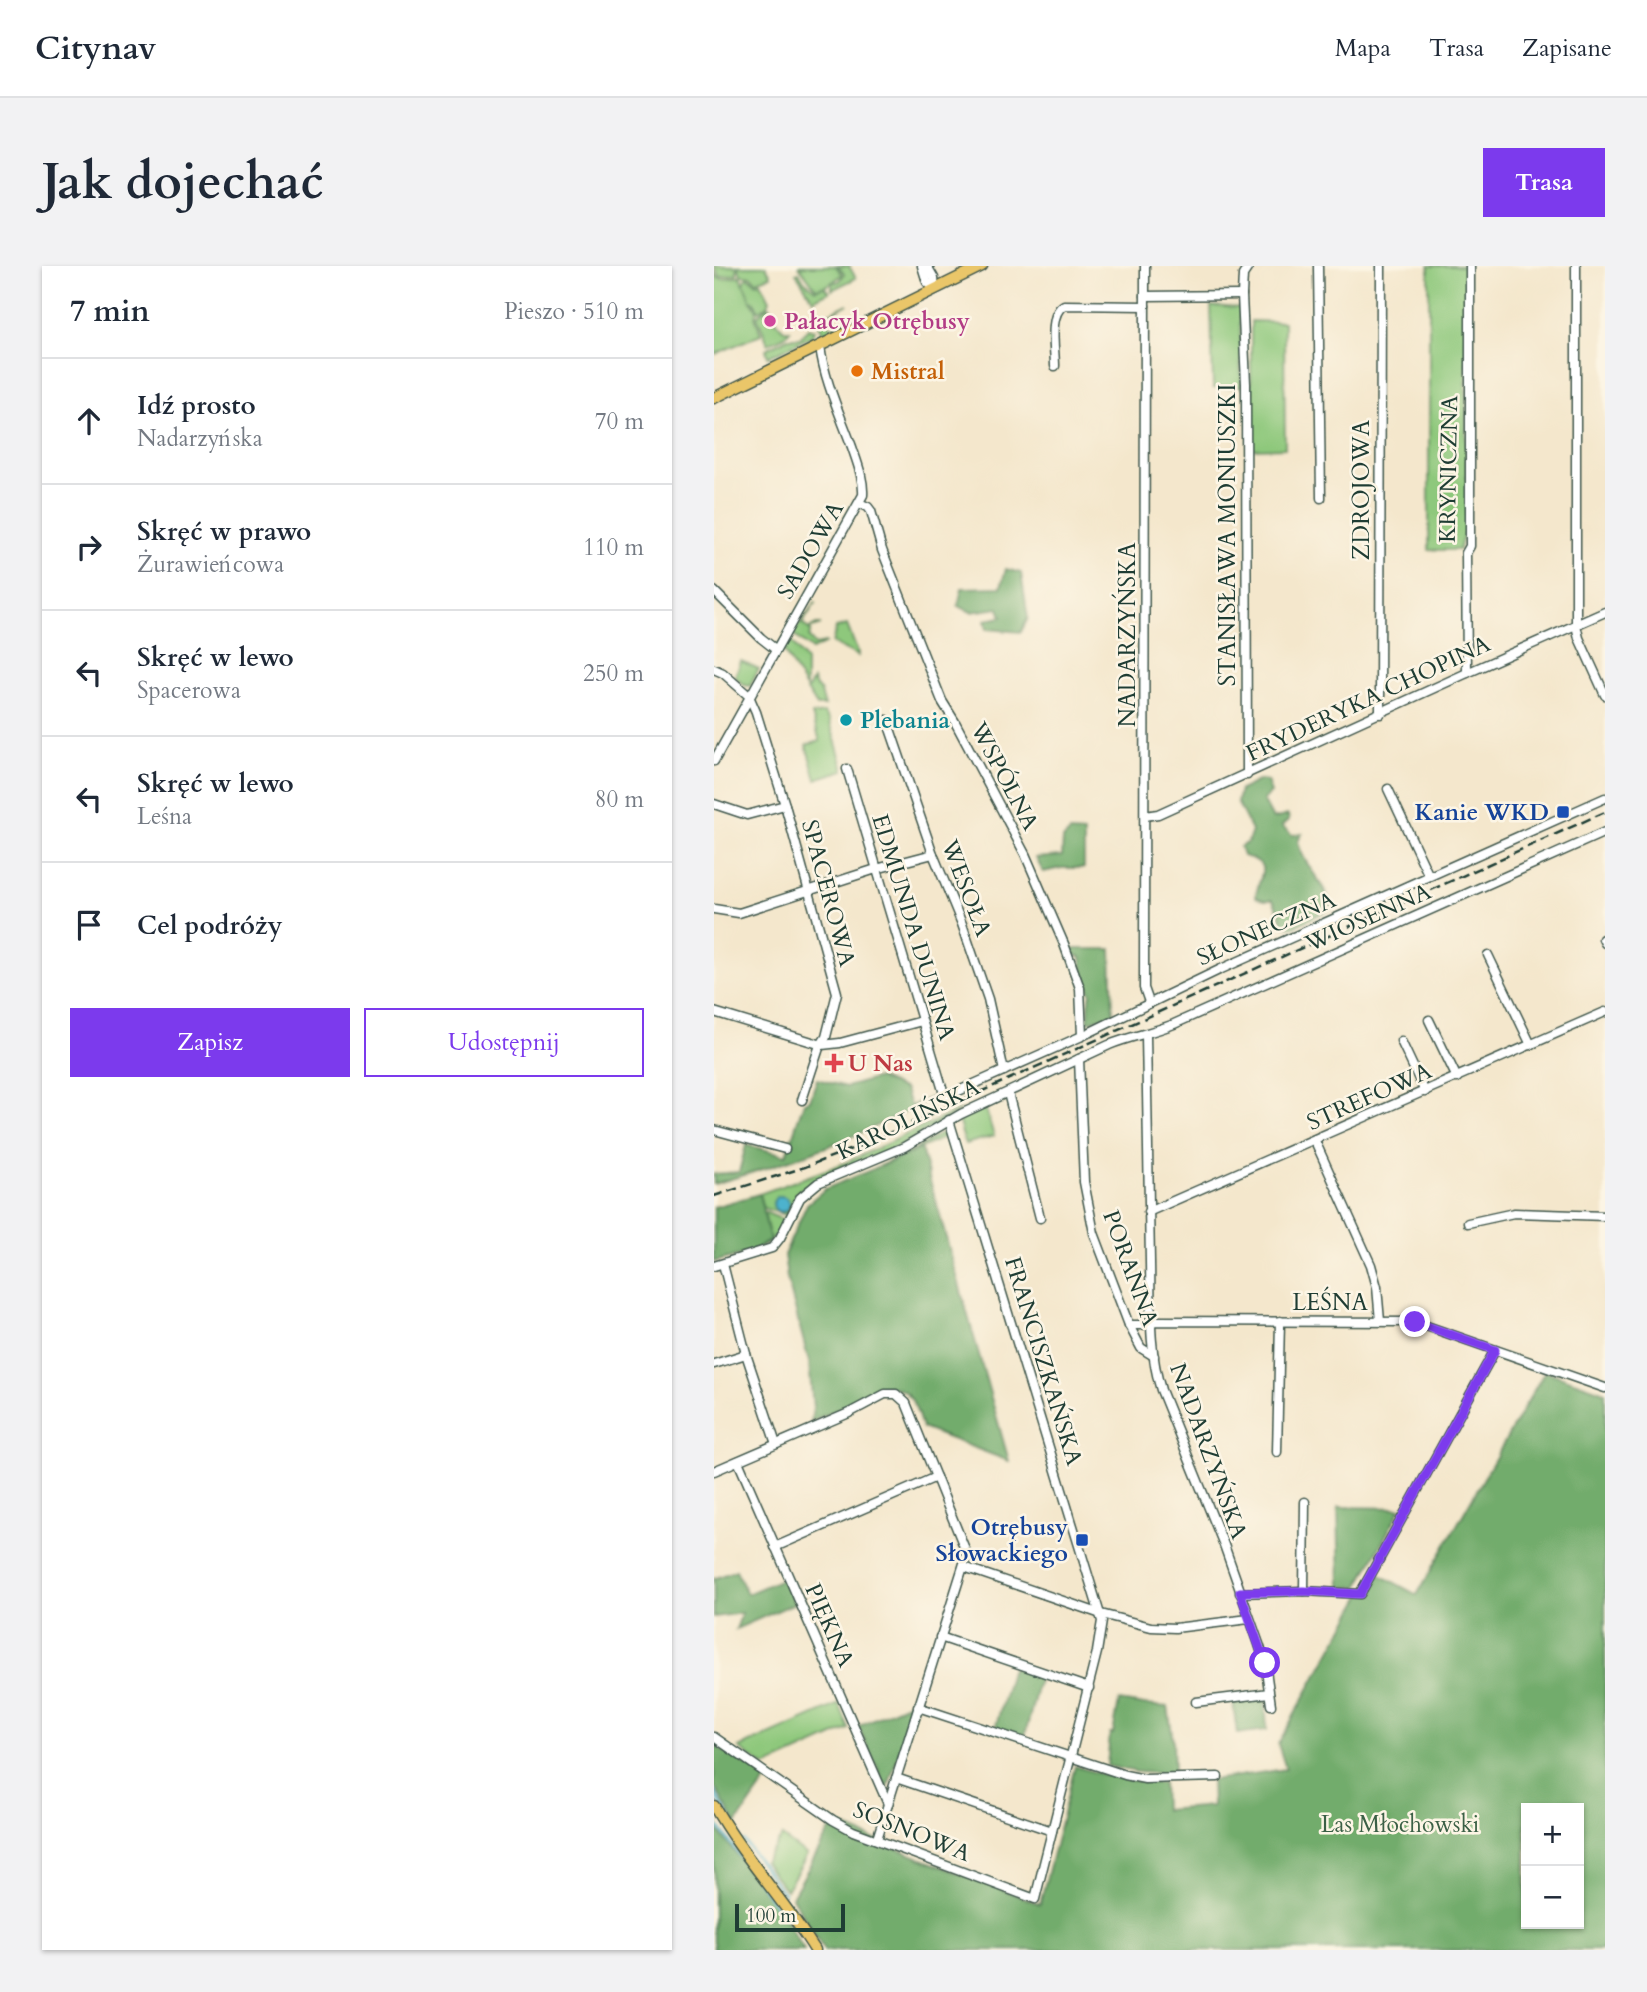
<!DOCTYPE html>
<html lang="pl">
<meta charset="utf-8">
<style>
:root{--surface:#fff;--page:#f2f2f3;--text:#1f2937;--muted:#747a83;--line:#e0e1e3;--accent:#7c3aed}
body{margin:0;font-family:Cardo,serif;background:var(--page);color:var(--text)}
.controls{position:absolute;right:21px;bottom:21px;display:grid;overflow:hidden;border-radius:0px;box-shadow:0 2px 5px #0004}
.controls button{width:63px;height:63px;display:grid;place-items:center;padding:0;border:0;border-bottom:2px solid var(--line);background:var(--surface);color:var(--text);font:35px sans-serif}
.scale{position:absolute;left:21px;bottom:18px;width:110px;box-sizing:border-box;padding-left:7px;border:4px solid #1f3d34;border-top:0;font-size:19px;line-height:24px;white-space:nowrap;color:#1f3d34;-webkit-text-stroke:5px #fcf5e5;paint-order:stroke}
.stop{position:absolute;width:21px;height:21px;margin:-16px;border:5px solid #7c3aed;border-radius:50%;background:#fff}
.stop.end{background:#7c3aed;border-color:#fff;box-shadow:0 2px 7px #0008}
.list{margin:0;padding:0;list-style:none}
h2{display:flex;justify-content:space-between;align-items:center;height:91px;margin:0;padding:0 28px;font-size:30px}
h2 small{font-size:23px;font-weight:400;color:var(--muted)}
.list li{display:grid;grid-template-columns:46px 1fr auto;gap:21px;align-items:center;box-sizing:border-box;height:126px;padding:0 28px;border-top:2px solid var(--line)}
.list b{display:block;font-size:26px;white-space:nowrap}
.list p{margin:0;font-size:23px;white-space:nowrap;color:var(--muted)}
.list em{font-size:23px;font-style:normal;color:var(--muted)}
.actions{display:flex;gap:14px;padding:21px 28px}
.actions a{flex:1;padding:16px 0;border:2px solid var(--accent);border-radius:0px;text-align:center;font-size:24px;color:var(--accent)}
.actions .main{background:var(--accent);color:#fff}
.icon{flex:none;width:38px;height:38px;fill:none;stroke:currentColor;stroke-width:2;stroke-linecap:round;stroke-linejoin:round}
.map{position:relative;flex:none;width:891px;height:1684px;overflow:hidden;border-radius:0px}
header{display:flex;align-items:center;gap:42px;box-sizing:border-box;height:98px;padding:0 35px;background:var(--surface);border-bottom:2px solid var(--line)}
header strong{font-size:33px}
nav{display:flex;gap:38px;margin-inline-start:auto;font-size:24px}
.intro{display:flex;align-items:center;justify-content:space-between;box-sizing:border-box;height:168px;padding:0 42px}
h1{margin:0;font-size:49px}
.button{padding:18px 32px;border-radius:0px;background:var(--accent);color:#fff;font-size:24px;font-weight:700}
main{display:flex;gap:42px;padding:0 42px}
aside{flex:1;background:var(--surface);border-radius:0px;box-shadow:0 2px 5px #0004}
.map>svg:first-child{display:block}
</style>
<header>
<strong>Citynav</strong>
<nav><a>Mapa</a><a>Trasa</a><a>Zapisane</a></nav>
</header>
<div class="intro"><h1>Jak dojechać</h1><a class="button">Trasa</a></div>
<main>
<aside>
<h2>7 min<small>Pieszo · 510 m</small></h2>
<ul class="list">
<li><svg class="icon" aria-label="ahead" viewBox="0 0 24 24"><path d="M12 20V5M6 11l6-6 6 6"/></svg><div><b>Idź prosto</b><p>Nadarzyńska</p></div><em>70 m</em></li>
<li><svg class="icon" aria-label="right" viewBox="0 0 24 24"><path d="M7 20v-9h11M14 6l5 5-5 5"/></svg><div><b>Skręć w prawo</b><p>Żurawieńcowa</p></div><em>110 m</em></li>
<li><svg class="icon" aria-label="left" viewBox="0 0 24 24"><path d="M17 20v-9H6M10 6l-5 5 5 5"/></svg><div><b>Skręć w lewo</b><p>Spacerowa</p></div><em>250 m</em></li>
<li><svg class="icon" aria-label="left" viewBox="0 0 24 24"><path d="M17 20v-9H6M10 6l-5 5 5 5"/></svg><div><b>Skręć w lewo</b><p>Leśna</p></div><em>80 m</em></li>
<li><svg class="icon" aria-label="arrive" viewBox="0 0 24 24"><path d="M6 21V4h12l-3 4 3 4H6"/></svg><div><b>Cel podróży</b></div></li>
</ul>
<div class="actions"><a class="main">Zapisz</a><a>Udostępnij</a></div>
</aside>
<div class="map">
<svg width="891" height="1684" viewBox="0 0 891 1684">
<rect width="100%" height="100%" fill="#fcf5e5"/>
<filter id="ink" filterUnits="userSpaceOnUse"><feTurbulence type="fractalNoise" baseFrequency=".0143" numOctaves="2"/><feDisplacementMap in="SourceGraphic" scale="14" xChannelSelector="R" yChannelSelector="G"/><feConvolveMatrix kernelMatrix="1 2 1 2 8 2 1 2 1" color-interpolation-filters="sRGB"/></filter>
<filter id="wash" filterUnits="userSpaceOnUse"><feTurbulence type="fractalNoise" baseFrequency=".00686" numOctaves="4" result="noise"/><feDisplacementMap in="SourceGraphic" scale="28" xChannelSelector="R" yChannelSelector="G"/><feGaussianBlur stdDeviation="1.57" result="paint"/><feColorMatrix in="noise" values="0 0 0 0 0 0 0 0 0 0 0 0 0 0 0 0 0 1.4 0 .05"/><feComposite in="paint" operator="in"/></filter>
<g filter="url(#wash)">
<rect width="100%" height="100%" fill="#f4e7cc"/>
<g fill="#8ec87c" stroke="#568258" stroke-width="2">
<path d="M0,0H23V8L6,11Z"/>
<path d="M24,0H52L57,10L42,15L37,10L27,9Z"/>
<path d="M85,0H122L128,9L114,19L102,23Z"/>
<path d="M124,0H135L142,12L118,24V17L126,15L130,8Z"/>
<path d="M715,0H752V260L745,284H715Z"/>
<path d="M0,6L4,12L10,13L26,10L36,32L30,19L31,13L34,11L42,17L47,16L56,34L53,40L45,45L41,37L36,33L43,44L41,50L47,68L2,88L0,87Z"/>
<path d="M85,6L90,15L101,24L110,21L115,26L99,34L82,7Z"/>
<path d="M134,38L111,51L117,62L140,51L139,57L114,70L110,69L99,47L104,44L108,51Z"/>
<path d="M55,40L64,58L70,64H76L71,70L54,78L43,50Z"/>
<path d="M497,40L526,42L527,121L499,122Z"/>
<path d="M537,55L570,56L571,182L537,183Z"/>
<path d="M94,62L101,64L98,70L54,91L52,83L74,72H86Z"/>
<path d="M102,336L88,358L95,363L102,359H107L97,362L95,372L101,379L112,377L98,384L78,368Z"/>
<path d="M133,359L144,387V390L118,377L122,362Z"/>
<path d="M75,373L92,395V422L69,384Z"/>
<path d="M27,395L45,403L36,420L30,419L21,411Z"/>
<path d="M99,414L102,421L106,424L111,440H103L93,424Z"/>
<path d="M110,447L115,453L130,504L102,513L92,479L106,475L98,449Z"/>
<path d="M271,841L280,870L251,878L244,853Z"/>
<path d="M245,844V846L181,882L95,917L83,926L72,949L49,942L45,928L131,897Z"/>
<path d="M230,866L235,869L168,900L167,899L197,885Z"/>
<path d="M50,946L70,954C62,970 56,980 38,985L56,974Z"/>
<path d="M125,1438L135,1463L51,1501L25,1482Z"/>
<path d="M68,1571L93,1589L72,1624L50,1596Z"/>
</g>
<g fill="#72ac6c" stroke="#487450" stroke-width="2" fill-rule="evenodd">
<path d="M292,303L307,307L314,352L307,366L273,363L271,354L288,351L285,342L257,346L244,340L248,322L287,321Z"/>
<path d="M546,514L553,515L557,527L549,534L559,553L574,549L575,554L568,560L578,569L588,568L584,575C588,598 611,617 619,642L579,661L571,660L559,634H550L542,631C543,611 562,597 529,590L526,581L534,576L538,565L523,536L526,524Z"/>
<path d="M356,566L370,567V602H347L329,606L322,592L348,590L349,573Z"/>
<path d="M355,683H397L399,748L373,756C377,748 373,737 377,728L370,710L367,691L355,686Z"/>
<path d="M164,812L191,824L196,840L225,828C153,869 79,895 0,918V908L25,906L32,879L72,889L90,836L96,834L103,813L132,821Z"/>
<path d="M207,883L295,1195L208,1162C202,1141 197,1118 170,1121L97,1156L99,1142L95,1096L73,1012L70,989L93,938L111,923Z"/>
<path d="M45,928L56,974L38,986L0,996V941Z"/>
<path d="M831,1105L891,1126V1684H110L78,1631L120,1557L213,1595L326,1638L361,1500C391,1510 417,1516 449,1517L450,1544L498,1540L497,1514L572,1503L564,1478L661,1306L703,1329ZM812,1542H865V1658H812Z"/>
<path d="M624,1241L687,1242L644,1321H626Z"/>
<path d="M22,1304L33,1328L70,1312L81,1337L22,1363L28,1347L0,1351V1313Z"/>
<path d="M298,1402L326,1410L310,1473L281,1463Z"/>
<path d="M551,1432L553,1464L523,1468L519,1436Z"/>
<path d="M405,1435L430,1439L454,1441L459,1474L460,1508L423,1506L393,1500L396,1468H399Z"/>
<path d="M195,1437L200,1442L173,1523L144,1460Z"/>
<path d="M0,1479L54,1512L22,1558L0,1520Z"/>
<path d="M0,1559L68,1648L90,1684H0Z"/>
</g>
<circle fill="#4eb2cd" stroke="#367880" stroke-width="2" cx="67" cy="938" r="8"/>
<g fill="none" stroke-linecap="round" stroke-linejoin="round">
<g stroke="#4eb2cd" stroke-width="2.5">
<path d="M0,1526L24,1567"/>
<path d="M0,1554L63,1641"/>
<path d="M30,1575L70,1628"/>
</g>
</g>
</g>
<g filter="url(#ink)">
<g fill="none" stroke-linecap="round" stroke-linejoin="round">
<defs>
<g id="minor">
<path d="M208,0L213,16L221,23"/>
<path d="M213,0L220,12L221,23"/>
<path d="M431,0L430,722L435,736"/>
<path d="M604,0L607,232"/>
<path d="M862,0V359L865,372L891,429"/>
<path d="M431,30L528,29"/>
<path d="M341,100C341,83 334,48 350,39L431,40"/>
<path d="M145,237L154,241L157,245L168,284L228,435L241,456L311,588L350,678L366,722L368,770"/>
<path d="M0,325L47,372L61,383"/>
<path d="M0,403L9,407L35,430L42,446L71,539L123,727L112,771L105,782L88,834"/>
<path d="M753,407L752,287L756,280V0"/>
<path d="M666,448L667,0"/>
<path d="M173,454L219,588L248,658L274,733L290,805"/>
<path d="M0,495L149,229C150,213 143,196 138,181C126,148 110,114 106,80"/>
<path d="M133,503L231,831L368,770L505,704L891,532"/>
<path d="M533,509L532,118L528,29L529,9L535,0"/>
<path d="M674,523L715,610"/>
<path d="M0,538L33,549L71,539"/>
<path d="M431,550L444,548L753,407L891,346"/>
<path d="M0,643L25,647L162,603L219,588"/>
<path d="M889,673L891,677"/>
<path d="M774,689L817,779"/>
<path d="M0,746L108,779L126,777L208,755"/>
<path d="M715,754L743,812"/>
<path d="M432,769C433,844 435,920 436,996C437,1039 434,1083 447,1124L510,1279L545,1378L551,1397L557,1439"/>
<path d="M687,775L711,826"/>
<path d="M365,793L370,916L380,967L415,1059L427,1082L440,1090"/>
<path d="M294,827L326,952"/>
<path d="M0,864L71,883"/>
<path d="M601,875L657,999L663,1021L666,1055"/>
<path d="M434,946L891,746"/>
<path d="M754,957L800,947L891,950"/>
<path d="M9,998L32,1088L62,1178"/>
<path d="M0,1000L58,982L66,972L86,932L104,917L190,881L247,848L395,779C417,770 438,767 460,758L891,566"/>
<path d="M415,1059H428L443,1055L701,1056L891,1122"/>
<path d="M0,1098L32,1088"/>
<path d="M563,1186L566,1055"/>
<path d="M24,1195L174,1538"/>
<path d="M0,1205L135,1147L171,1128H182L192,1137L253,1288L163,1573"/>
<path d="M61,1281L222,1211"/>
<path d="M250,1301L387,1348L437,1361L461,1362L535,1353"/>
<path d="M590,1325L591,1236"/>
<path d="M526,1327L590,1325L646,1328L781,1084"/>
<path d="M226,1371L375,1422"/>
<path d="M482,1436L555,1427"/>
<path d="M204,1441L411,1509L431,1513L504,1511"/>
<path d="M0,1471L119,1554L139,1565L321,1633L383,1386L388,1355L235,854"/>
<path d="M182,1512L338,1565"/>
</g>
<g id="major">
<path d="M0,132L268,0"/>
<path d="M0,1540C29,1591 70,1634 101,1684"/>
</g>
</defs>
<use href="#minor" stroke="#3f564b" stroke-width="11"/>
<use href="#major" stroke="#3f564b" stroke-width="13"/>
<use href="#minor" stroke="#fff" stroke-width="8"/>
<use href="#major" stroke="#eac669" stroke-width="10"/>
<path stroke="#1f3d34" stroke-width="2.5" stroke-dasharray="10 5" stroke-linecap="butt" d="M0,930L91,901L148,879L891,546"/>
</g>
</g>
<g fill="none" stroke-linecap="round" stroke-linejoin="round" filter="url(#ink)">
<path stroke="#7c3aed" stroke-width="9" d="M551,1397L526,1326L590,1325L646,1328L781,1084L701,1056"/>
</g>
<circle fill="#d1479c" stroke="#fcf5e5" stroke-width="2.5" cx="56" cy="55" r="7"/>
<circle fill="#e8710a" stroke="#fcf5e5" stroke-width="2.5" cx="143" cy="105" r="7"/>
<circle fill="#0f9aa8" stroke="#fcf5e5" stroke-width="2.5" cx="132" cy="454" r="7"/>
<g fill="#1a4fb4" stroke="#fcf5e5" stroke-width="2.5">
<rect x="842" y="539" width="14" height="14" rx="3.5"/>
<rect x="361" y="1267" width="14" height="14" rx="3.5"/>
</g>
<path fill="#e0444e" stroke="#fcf5e5" stroke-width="2.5" d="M116.5 786.5h7v7h7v7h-7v7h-7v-7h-7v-7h7z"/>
<g text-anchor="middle" stroke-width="5" stroke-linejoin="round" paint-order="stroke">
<g font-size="23" font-weight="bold" fill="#b23c85" stroke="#fcf5e5" text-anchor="start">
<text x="70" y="63">Pałacyk Otrębusy</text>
</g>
<g font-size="23" font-weight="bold" fill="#c56008" stroke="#fcf5e5" text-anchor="start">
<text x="157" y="113">Mistral</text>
</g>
<g font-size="23" fill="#1f3d34" stroke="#fcf5e5">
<text transform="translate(734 203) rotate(-89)" y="8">KRYNICZNA</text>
<text transform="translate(647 224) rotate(-90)" y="8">ZDROJOWA</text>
<text transform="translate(513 269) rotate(-90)" y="8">STANISŁAWA MONIUSZKI</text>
<text transform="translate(96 284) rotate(-60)" y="8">SADOWA</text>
<text transform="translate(413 369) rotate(-90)" y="8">NADARZYŃSKA</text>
<text transform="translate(654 432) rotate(-25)" y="8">FRYDERYKA CHOPINA</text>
<text transform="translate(291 510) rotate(62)" y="8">WSPÓLNA</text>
<text transform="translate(253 622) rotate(69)" y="8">WESOŁA</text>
<text transform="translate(115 627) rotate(75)" y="8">SPACEROWA</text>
<text transform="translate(654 651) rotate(-24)" y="8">WIOSENNA</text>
<text transform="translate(200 661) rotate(73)" y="8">EDMUNDA DUNINA</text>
<text transform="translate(552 662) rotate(-24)" y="8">SŁONECZNA</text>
<text transform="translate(655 830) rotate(-24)" y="8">STREFOWA</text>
<text transform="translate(194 853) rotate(-26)" y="8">KAROLIŃSKA</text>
<text transform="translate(417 1002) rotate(70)" y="8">PORANNA</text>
<text x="616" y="1044">LEŚNA</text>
<text transform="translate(330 1095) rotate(73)" y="8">FRANCISZKAŃSKA</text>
<text transform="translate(495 1185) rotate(70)" y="8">NADARZYŃSKA</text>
<text transform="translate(116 1359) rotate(66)" y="8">PIĘKNA</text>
<text transform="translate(198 1565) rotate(22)" y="8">SOSNOWA</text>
</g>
<g font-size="23" font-weight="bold" fill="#0d838f" stroke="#fcf5e5" text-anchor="start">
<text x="146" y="462">Plebania</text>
</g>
<g font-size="23" font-weight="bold" fill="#164399" stroke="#fcf5e5" text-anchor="end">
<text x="835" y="554">Kanie WKD</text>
<text x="354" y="1269">Otrębusy<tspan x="354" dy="26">Słowackiego</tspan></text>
</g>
<g font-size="23" font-weight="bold" fill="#be3a42" stroke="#fcf5e5" text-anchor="start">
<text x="134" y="805">U Nas</text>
</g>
<g font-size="23" fill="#3b6046" stroke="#fcf5e5">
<text x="686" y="1566">Las Młochowski</text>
</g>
</g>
</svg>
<div class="controls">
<button>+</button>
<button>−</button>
</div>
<div class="scale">100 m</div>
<div class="stop" style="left:551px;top:1397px"></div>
<div class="stop end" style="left:701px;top:1056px"></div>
</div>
</main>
